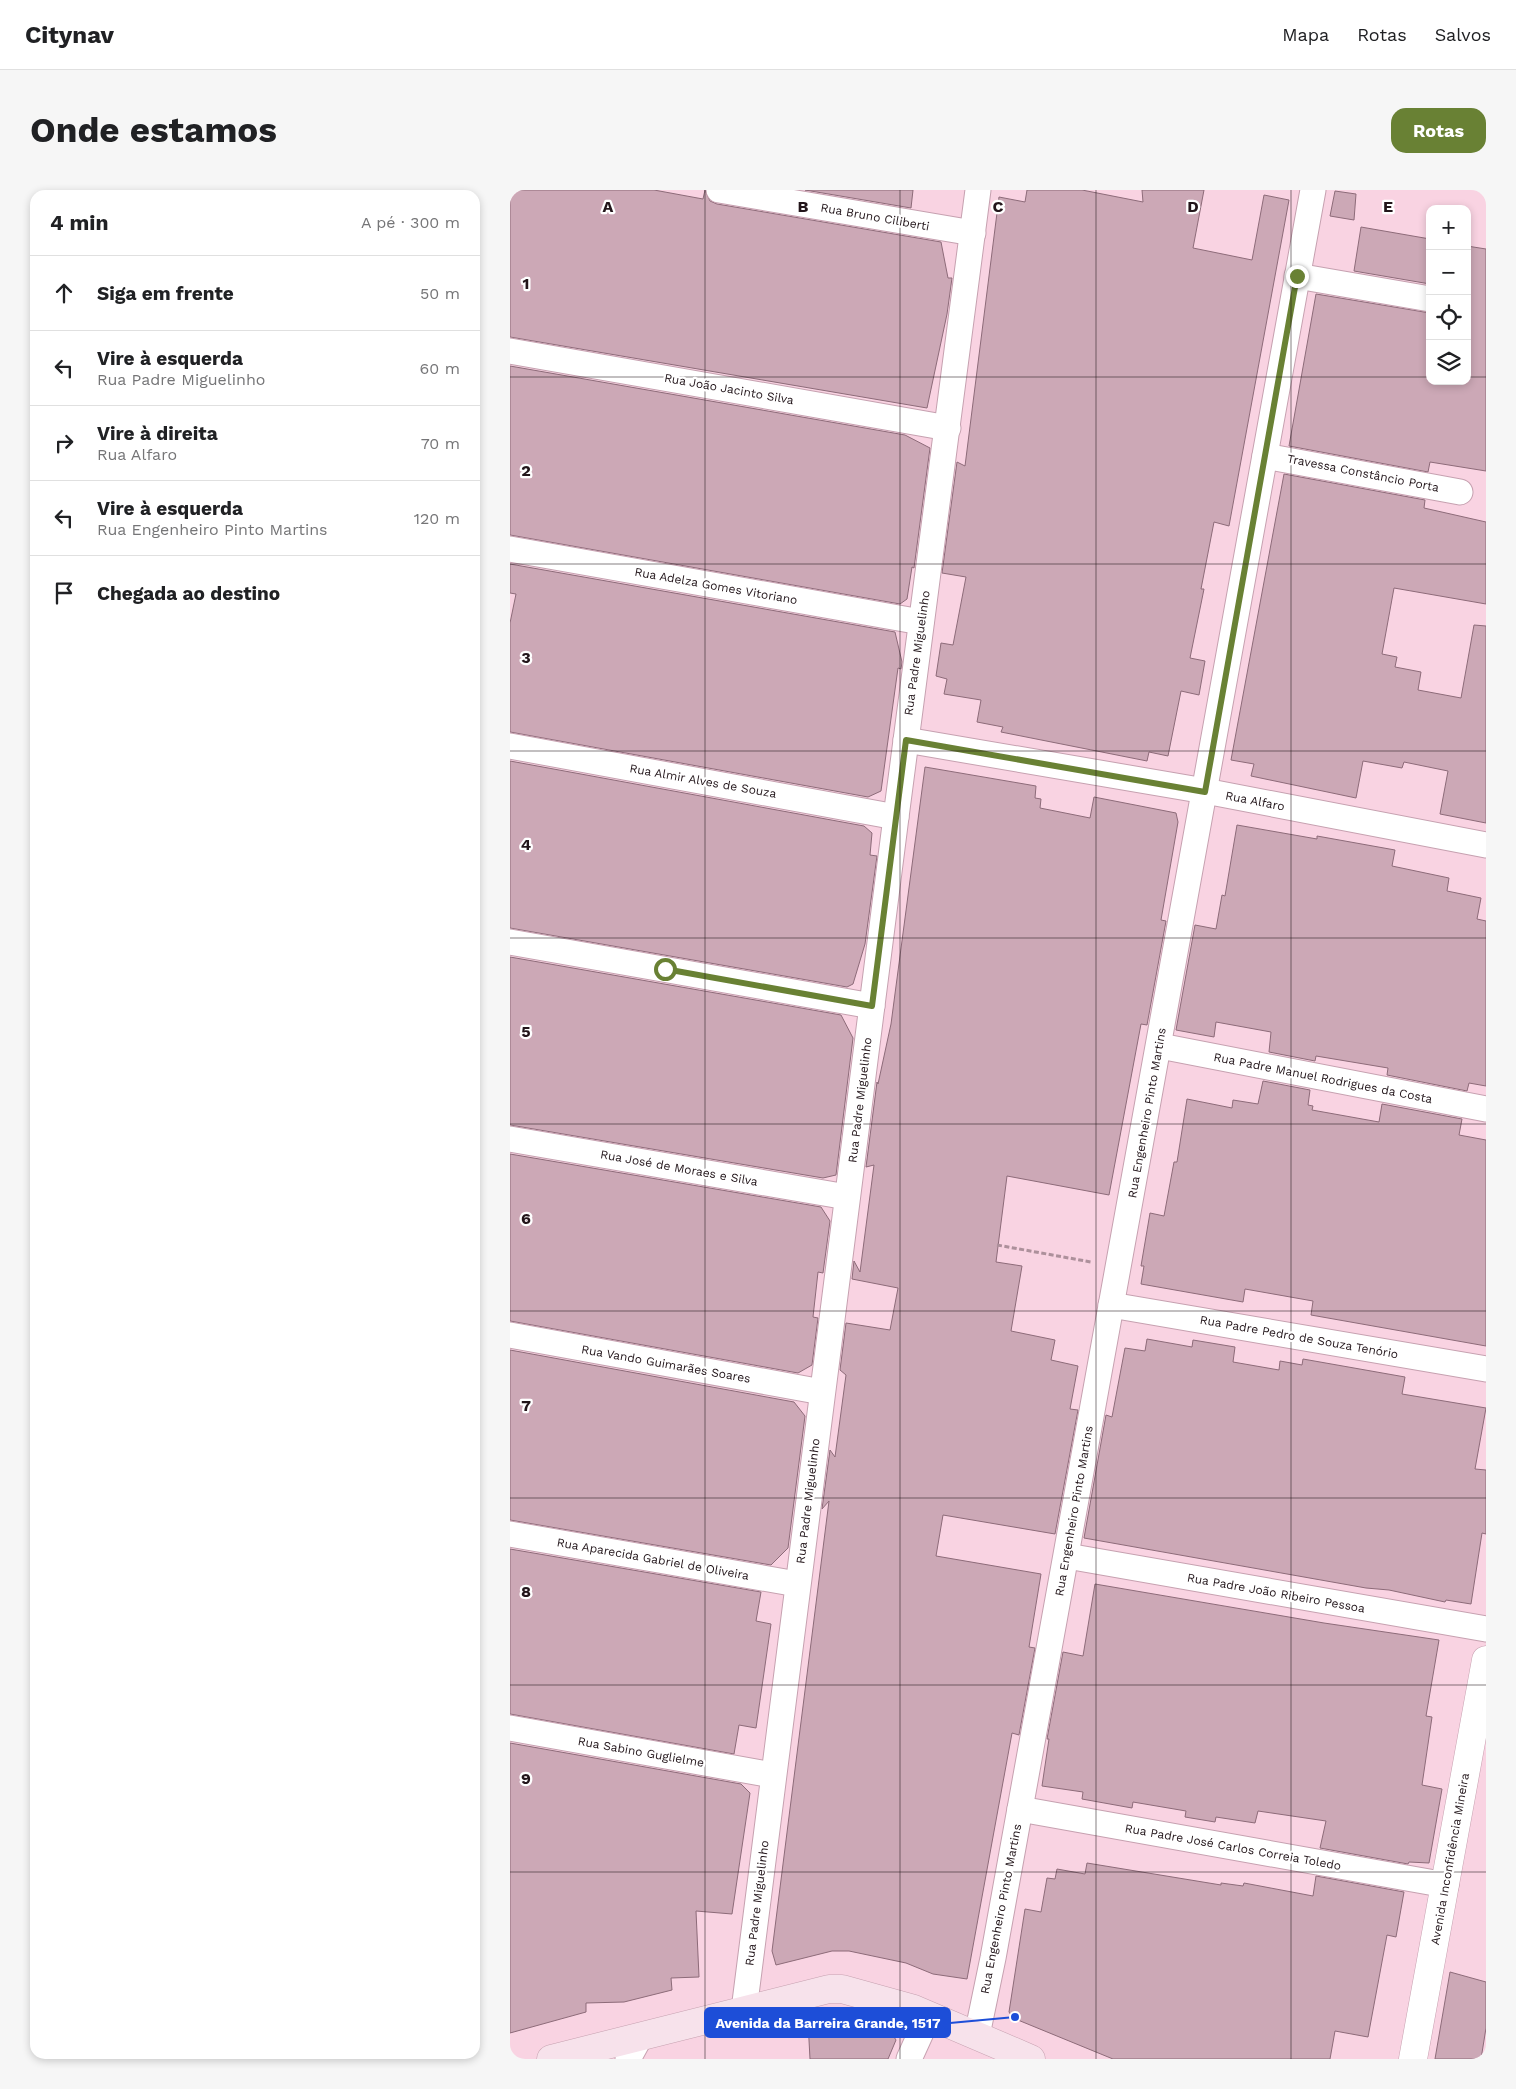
<!DOCTYPE html>
<html lang="pt">
<meta charset="utf-8">
<style>
:root{--surface:#fff;--page:#f6f6f6;--text:#202124;--muted:#757577;--line:#e0e0e0;--accent:#698134}
body{margin:0;font-family:"Work Sans",sans-serif;background:var(--page);color:var(--text)}
.controls{position:absolute;right:15px;top:15px;display:grid;overflow:hidden;border-radius:10px;box-shadow:0 2px 8px #0003}
.controls button{width:45px;height:45px;display:grid;place-items:center;padding:0;border:0;border-bottom:1px solid var(--line);background:var(--surface);color:var(--text);font:25px sans-serif}
.stop{position:absolute;width:15px;height:15px;margin:-11px;border:4px solid #698134;border-radius:50%;background:#fff}
.stop.end{background:#698134;border-color:#fff;box-shadow:0 1px 5px #0008}
.list{margin:0;padding:0;list-style:none}
h2{display:flex;justify-content:space-between;align-items:center;height:65px;margin:0;padding:0 20px;font-size:21px}
h2 small{font-size:16px;font-weight:400;color:var(--muted)}
.list li{display:grid;grid-template-columns:32px 1fr auto;gap:15px;align-items:center;box-sizing:border-box;height:75px;padding:0 20px;border-top:1px solid var(--line)}
.list b{display:block;font-size:19px;white-space:nowrap}
.list p{margin:0;font-size:16px;white-space:nowrap;color:var(--muted)}
.list em{font-size:16px;font-style:normal;color:var(--muted)}
.icon{flex:none;width:28px;height:28px;fill:none;stroke:currentColor;stroke-width:2;stroke-linecap:round;stroke-linejoin:round}
.map{position:relative;flex:none;width:976px;height:1869px;overflow:hidden;border-radius:15px}
header{display:flex;align-items:center;gap:30px;box-sizing:border-box;height:70px;padding:0 25px;background:var(--surface);border-bottom:1px solid var(--line)}
header strong{font-size:24px}
nav{display:flex;gap:28px;margin-inline-start:auto;font-size:18px}
.intro{display:flex;align-items:center;justify-content:space-between;box-sizing:border-box;height:120px;padding:0 30px}
h1{margin:0;font-size:35px}
.button{padding:12px 22px;border-radius:15px;background:var(--accent);color:#fff;font-size:18px;font-weight:700}
main{display:flex;gap:30px;padding:0 30px}
aside{flex:1;background:var(--surface);border-radius:15px;box-shadow:0 2px 8px #0003}
.map>svg:first-child{display:block}
</style>
<header>
<strong>Citynav</strong>
<nav><a>Mapa</a><a>Rotas</a><a>Salvos</a></nav>
</header>
<div class="intro"><h1>Onde estamos</h1><a class="button">Rotas</a></div>
<main>
<aside>
<h2>4 min<small>A pé · 300 m</small></h2>
<ul class="list">
<li><svg class="icon" aria-label="ahead" viewBox="0 0 24 24"><path d="M12 20V5M6 11l6-6 6 6"/></svg><div><b>Siga em frente</b></div><em>50 m</em></li>
<li><svg class="icon" aria-label="left" viewBox="0 0 24 24"><path d="M17 20v-9H6M10 6l-5 5 5 5"/></svg><div><b>Vire à esquerda</b><p>Rua Padre Miguelinho</p></div><em>60 m</em></li>
<li><svg class="icon" aria-label="right" viewBox="0 0 24 24"><path d="M7 20v-9h11M14 6l5 5-5 5"/></svg><div><b>Vire à direita</b><p>Rua Alfaro</p></div><em>70 m</em></li>
<li><svg class="icon" aria-label="left" viewBox="0 0 24 24"><path d="M17 20v-9H6M10 6l-5 5 5 5"/></svg><div><b>Vire à esquerda</b><p>Rua Engenheiro Pinto Martins</p></div><em>120 m</em></li>
<li><svg class="icon" aria-label="arrive" viewBox="0 0 24 24"><path d="M6 21V4h12l-3 4 3 4H6"/></svg><div><b>Chegada ao destino</b></div></li>
</ul>
</aside>
<div class="map">
<svg width="976" height="1869" viewBox="0 0 976 1869">
<rect width="100%" height="100%" fill="#f9d3e2"/>
<g fill="#cca8b6" stroke="#8d6b79">
<path d="M0,0H144L193,9L195,0L200,11L207,14L431,52L438,88H442L437,124L417,218L0,147Z"/>
<path d="M295,0H403L401,18Z"/>
<path d="M517,0H572L633,12L632,0H694L683,58L742,70L754,5L779,10L719,336L704,332L691,399H694L680,468L695,471L689,505L671,501L658,566L639,562L637,571L491,542L493,537L467,532L471,510L434,504L437,489L426,486L431,453L443,455L456,387L432,383L447,272L455,276L489,7L515,12Z"/>
<path d="M825,1L846,4L844,30L820,26Z"/>
<path d="M851,37L920,49V94L844,81Z"/>
<path d="M957,56L976,59V281L920,272L918,282L779,256L806,104L920,123V191H957Z"/>
<path d="M0,176L395,245L420,258L404,378L402,377L397,409L390,414L0,345Z"/>
<path d="M774,284L915,310L914,318L976,332V414L884,398L872,464L887,467L885,477L911,482L908,500L951,508L964,435L976,436V633L930,624L938,581L894,572L892,578L853,571L846,608L741,586L744,574L721,570Z"/>
<path d="M0,374L385,442L392,472L391,479L388,478L371,601L358,607L0,542V433L6,404L0,403Z"/>
<path d="M0,571L354,636L362,643L360,665L367,666L355,754L343,794L337,797L0,738Z"/>
<path d="M415,577L526,596L525,608L531,609L530,618L580,628L584,607L666,623L668,632L651,730L656,731L637,835L631,834L599,1005L497,986L486,1072L512,1076L501,1141L545,1150L541,1170L568,1176L560,1219L568,1220L545,1344L433,1325L426,1366L531,1384L519,1457L525,1458L509,1545L502,1543L457,1789L423,1784L396,1773L339,1761H322L266,1775L262,1761L319,1311L312,1319L320,1260L325,1267L336,1185L330,1180L336,1133L380,1140L388,1098L342,1089L344,1071L350,1082L364,975L356,977L367,892L368,894L381,834Z"/>
<path d="M727,635L807,649V646L885,660L882,676L939,688L937,701L971,708L967,729L976,731V896L959,893L957,901L877,885L878,878L806,866L805,871L759,862L761,842L706,832L704,847L666,840L685,735L706,739L712,705L715,706Z"/>
<path d="M0,767L331,825L343,848L326,985L313,988L0,935Z"/>
<path d="M753,891L800,900L798,915L803,916L802,920L869,932L872,914L952,929L949,945L976,950V1156L801,1125L803,1111L735,1099L733,1112L631,1094L634,1076H631L640,1023L654,1026L664,972H667L677,909L722,918L723,910L748,914Z"/>
<path d="M0,964L311,1017L320,1031L313,1083L308,1082L303,1127L308,1128L302,1175L288,1183L0,1131Z"/>
<path d="M637,1149L682,1157L683,1150L725,1157L723,1172L769,1180L770,1171L792,1175L793,1169L895,1187L892,1204L976,1218L965,1279L976,1280V1344L972,1343L961,1414L936,1410L935,1412L879,1400L856,1398L574,1348L596,1225L602,1227L615,1158L635,1161Z"/>
<path d="M0,1160L284,1212L295,1226L278,1358L261,1375L0,1330Z"/>
<path d="M0,1359L251,1402L246,1431L261,1434L246,1538L229,1535L224,1564L0,1524Z"/>
<path d="M585,1394L814,1433L929,1450L916,1526L922,1527L912,1595L932,1599L919,1673L899,1672L898,1674L810,1658L816,1631L748,1621L745,1633L706,1627L705,1632L675,1627L676,1621L623,1612L622,1618L572,1609L573,1602L532,1596L539,1549H537L553,1462L573,1466Z"/>
<path d="M0,1553L231,1594L240,1603L222,1724L186,1721L189,1787L161,1788L162,1800L114,1812L76,1813V1822L0,1843Z"/>
<path d="M577,1673L711,1695V1693L733,1696L734,1693L803,1706L806,1686L894,1702L886,1747L877,1745L858,1847L825,1841L820,1869H603L503,1828L499,1822L515,1719L531,1722L537,1688L545,1689L547,1679L575,1684Z"/>
<path d="M940,1782L976,1792V1838L971,1869H925Z"/>
<path d="M334,1825L379,1839L386,1850L378,1869H300L298,1831Z"/>
</g>
<g fill="none" stroke-linecap="round" stroke-linejoin="round">
<defs>
<g id="minor">
<path d="M209,0L463,43"/>
<path d="M787,86L920,109"/>
<path d="M0,161L438,238"/>
<path d="M755,266L950,302"/>
<path d="M0,359L411,432"/>
<path d="M396,550L695,601L976,655"/>
<path d="M0,556L386,627"/>
<path d="M0,752L362,816"/>
<path d="M650,856L976,919"/>
<path d="M0,949L337,1007"/>
<path d="M601,1115L976,1179"/>
<path d="M0,1145L312,1202"/>
<path d="M0,1344L287,1394"/>
<path d="M557,1366L976,1439"/>
<path d="M0,1538L262,1585"/>
<path d="M510,1619L936,1695"/>
<path d="M234,1820L386,627L468,0"/>
<path d="M467,1845L483,1768L803,0"/>
<path d="M118,1869L130,1847"/>
<path d="M399,1869L419,1825"/>
</g>
<path id="tertiary" d="M903,1869L976,1470"/>
<path id="secondary" d="M41,1869L319,1799H332L404,1819L521,1869"/>
</defs>
<use href="#minor" stroke="#c6a1b0" stroke-width="27"/>
<use href="#tertiary" stroke="#c6a1b0" stroke-width="29"/>
<use href="#secondary" stroke="#c6a1b0" stroke-width="29"/>
<path stroke="#ad909b" stroke-width="3" stroke-dasharray="5 2.5" stroke-linecap="butt" d="M487,1055L581,1072"/>
<use href="#minor" stroke="#fff" stroke-width="25"/>
<use href="#tertiary" stroke="#fff" stroke-width="28"/>
<use href="#secondary" stroke="#f7e2eb" stroke-width="28"/>
</g>
<g fill="none" stroke-linecap="round" stroke-linejoin="round">
<path stroke="#698134" stroke-width="6" d="M155,779L362,816L396,550L695,602L787,86"/>
</g>
<path fill="none" stroke="#22151a" stroke-width="1" stroke-opacity="0.55" d="M195,0V1869M390,0V1869M586,0V1869M781,0V1869M0,187H920M957,187H976M0,374H976M0,561H976M0,748H976M0,934H976M0,1121H976M0,1308H976M0,1495H976M0,1682H976"/>
<g text-anchor="middle" stroke-width="4.5" stroke-linejoin="round" paint-order="stroke">
<g font-size="12" fill="#22151a" stroke="#fff">
<text transform="translate(365 27) rotate(10)" y="4">Rua Bruno Ciliberti</text>
<text transform="translate(219 199) rotate(10)" y="4">Rua João Jacinto Silva</text>
<text transform="translate(853 283) rotate(11)" y="4">Travessa Constâncio Porta</text>
<text transform="translate(206 396) rotate(10)" y="4">Rua Adelza Gomes Vitoriano</text>
<text transform="translate(407 463) rotate(-82)" y="4">Rua Padre Miguelinho</text>
<text transform="translate(193 591) rotate(10)" y="4">Rua Almir Alves de Souza</text>
<text transform="translate(745 611) rotate(11)" y="4">Rua Alfaro</text>
<text transform="translate(813 888) rotate(11)" y="4">Rua Padre Manuel Rodrigues da Costa</text>
<text transform="translate(350 910) rotate(-83)" y="4">Rua Padre Miguelinho</text>
<text transform="translate(637 923) rotate(-80)" y="4">Rua Engenheiro Pinto Martins</text>
<text transform="translate(169 978) rotate(10)" y="4">Rua José de Moraes e Silva</text>
<text transform="translate(789 1147) rotate(10)" y="4">Rua Padre Pedro de Souza Tenório</text>
<text transform="translate(156 1174) rotate(10)" y="4">Rua Vando Guimarães Soares</text>
<text transform="translate(298 1311) rotate(-83)" y="4">Rua Padre Miguelinho</text>
<text transform="translate(564 1321) rotate(-80)" y="4">Rua Engenheiro Pinto Martins</text>
<text transform="translate(143 1369) rotate(10)" y="4">Rua Aparecida Gabriel de Oliveira</text>
<text transform="translate(766 1403) rotate(10)" y="4">Rua Padre João Ribeiro Pessoa</text>
<text transform="translate(131 1562) rotate(10)" y="4">Rua Sabino Guglielme</text>
<text transform="translate(723 1657) rotate(10)" y="4">Rua Padre José Carlos Correia Toledo</text>
<text transform="translate(940 1669) rotate(-80)" y="4">Avenida Inconfidência Mineira</text>
<text transform="translate(247 1713) rotate(-83)" y="4">Rua Padre Miguelinho</text>
<text transform="translate(491 1719) rotate(-79)" y="4">Rua Engenheiro Pinto Martins</text>
</g>
</g>
<g font-size="16" text-anchor="middle" font-weight="bold" fill="#22151a" stroke="#fff" stroke-width="4.5" stroke-linejoin="round" paint-order="stroke">
<text x="98" y="22">A</text>
<text x="293" y="22">B</text>
<text x="488" y="22">C</text>
<text x="683" y="22">D</text>
<text x="878" y="22">E</text>
<text x="16" y="99">1</text>
<text x="16" y="286">2</text>
<text x="16" y="473">3</text>
<text x="16" y="660">4</text>
<text x="16" y="847">5</text>
<text x="16" y="1034">6</text>
<text x="16" y="1221">7</text>
<text x="16" y="1407">8</text>
<text x="16" y="1594">9</text>
</g>
<path fill="none" stroke="#1d4ed8" stroke-width="2" d="M505 1827L440 1833"/>
<circle fill="#1d4ed8" stroke="#fff" stroke-width="2" cx="505" cy="1827" r="5"/>
<rect fill="#1d4ed8" stroke="#1d4ed8" stroke-width="2" x="195" y="1818" width="245" height="29" rx="5"/>
<g font-size="14" text-anchor="middle" font-weight="bold" fill="#fff">
<text x="318" y="1838">Avenida da Barreira Grande, 1517</text>
</g>
</svg>
<div class="controls">
<button>+</button>
<button>−</button>
<button><svg class="icon" aria-label="locate" viewBox="0 0 24 24"><circle cx="12" cy="12" r="6"/><path d="M12 2v4M12 18v4M2 12h4M18 12h4"/></svg></button>
<button><svg class="icon" aria-label="layers" viewBox="0 0 24 24"><path d="M12 4l9 5-9 5-9-5zM3 14l9 5 9-5"/></svg></button>
</div>
<div class="stop" style="left:155px;top:779px"></div>
<div class="stop end" style="left:787px;top:86px"></div>
</div>
</main>
